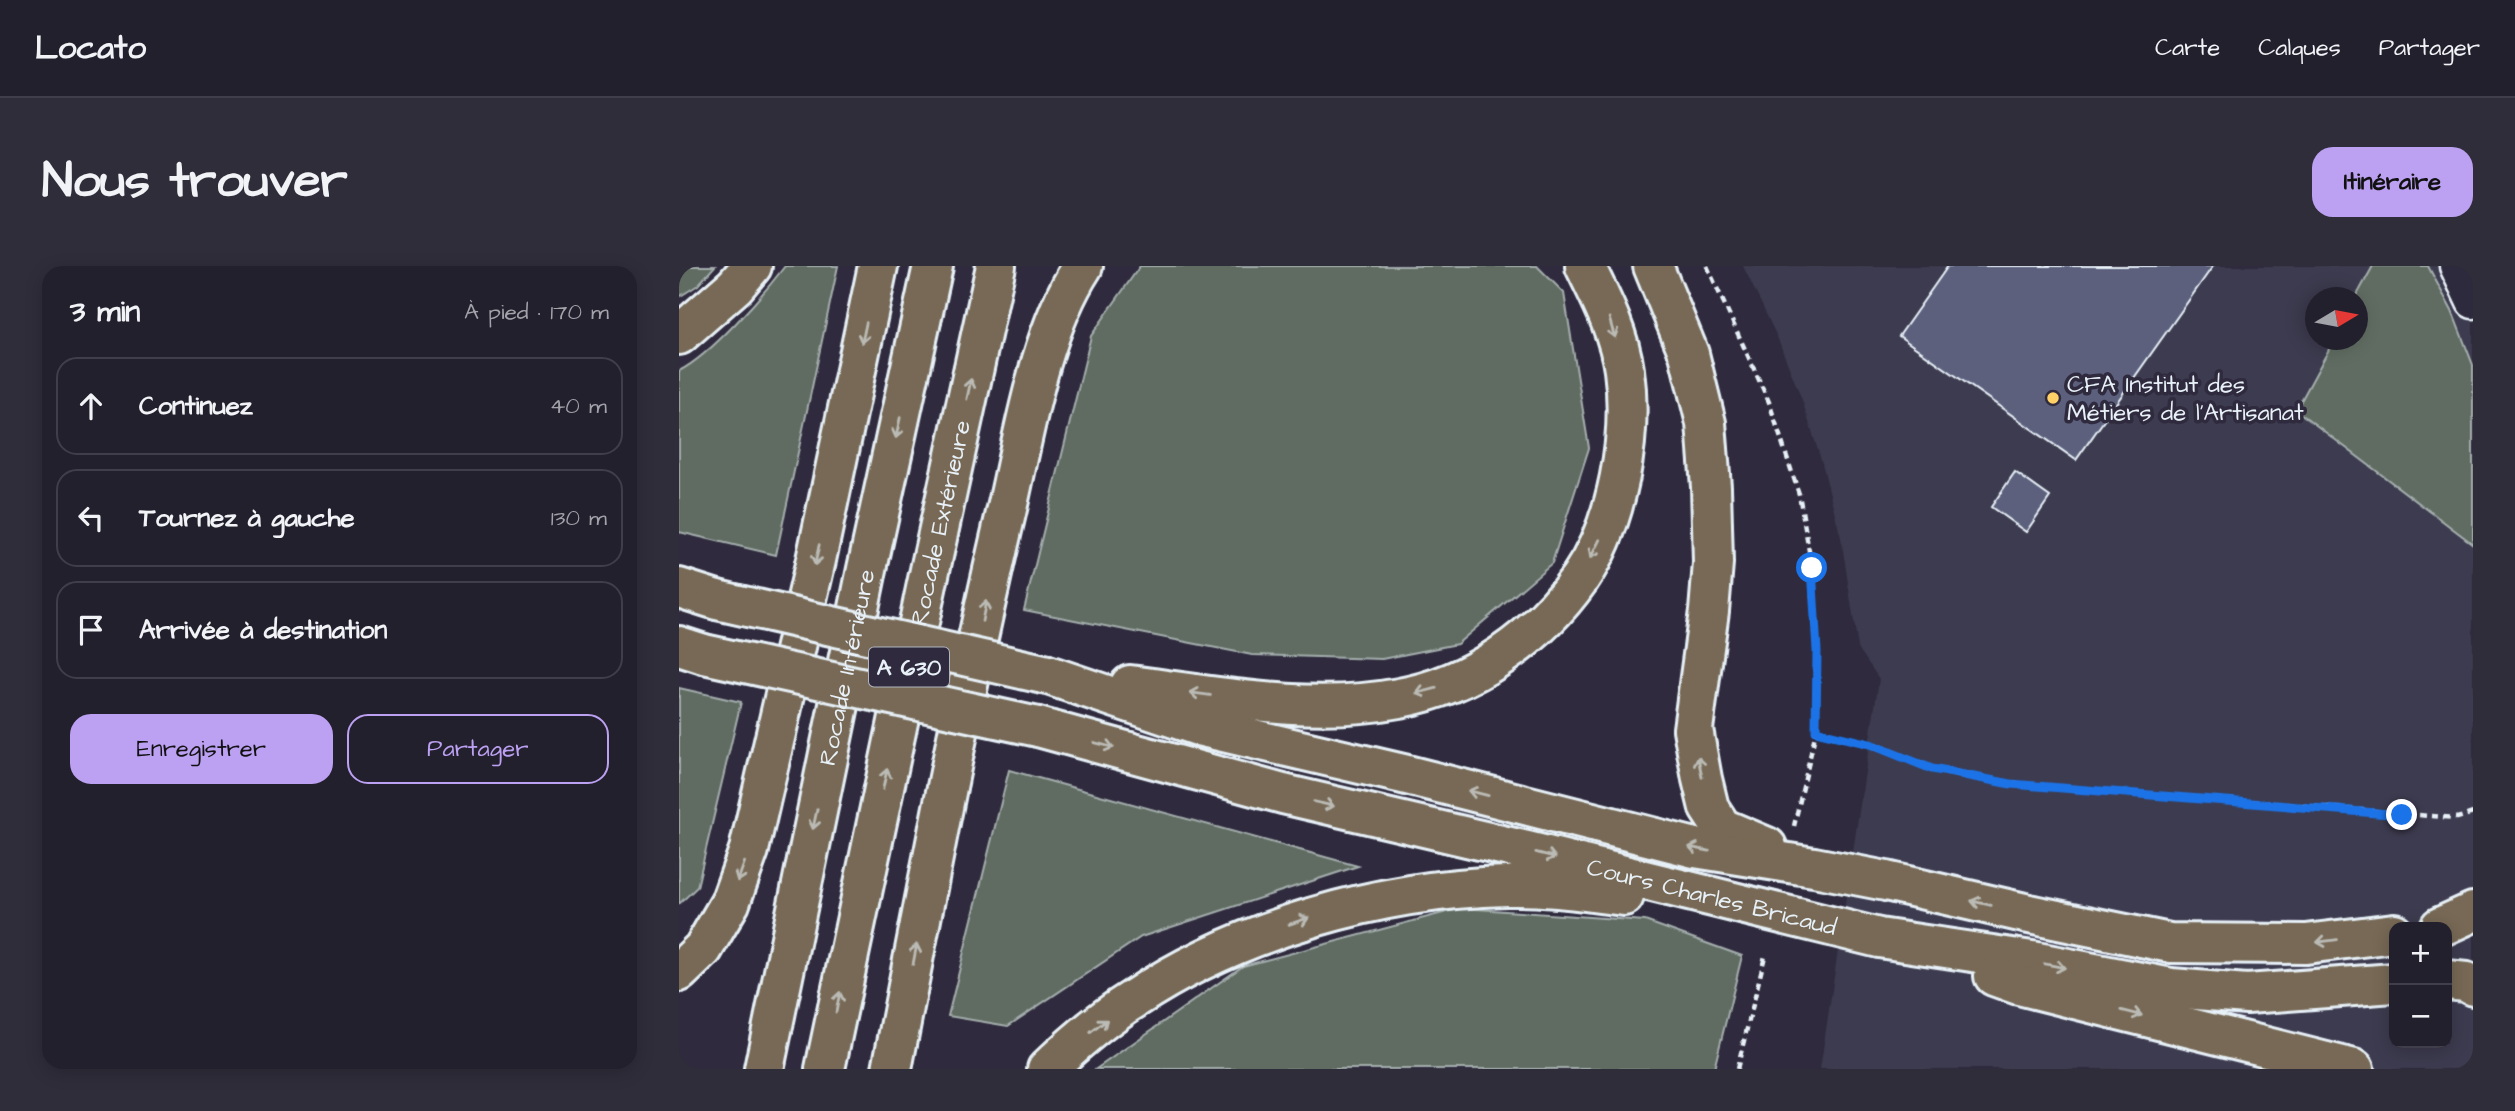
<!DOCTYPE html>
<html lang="fr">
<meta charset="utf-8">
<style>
:root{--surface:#23202e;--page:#2f2d3a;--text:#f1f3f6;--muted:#a3a3aa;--line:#403e4a;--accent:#bca0f2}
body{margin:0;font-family:"Architects Daughter",sans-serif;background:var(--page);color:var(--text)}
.controls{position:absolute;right:21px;bottom:21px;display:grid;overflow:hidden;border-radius:14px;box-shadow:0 4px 18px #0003}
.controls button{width:63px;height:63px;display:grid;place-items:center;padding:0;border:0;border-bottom:2px solid var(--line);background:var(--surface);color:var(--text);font:35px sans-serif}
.compass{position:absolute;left:1626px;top:21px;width:63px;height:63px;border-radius:50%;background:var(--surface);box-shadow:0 4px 18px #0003;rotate:80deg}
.stop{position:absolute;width:21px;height:21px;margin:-16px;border:5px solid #1a73e8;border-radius:50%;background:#fff}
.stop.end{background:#1a73e8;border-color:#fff;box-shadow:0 2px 7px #0008}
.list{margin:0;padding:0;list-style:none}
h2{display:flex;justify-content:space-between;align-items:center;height:91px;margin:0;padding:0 28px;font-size:30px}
h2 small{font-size:23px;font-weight:400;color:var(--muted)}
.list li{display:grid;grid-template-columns:46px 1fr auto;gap:21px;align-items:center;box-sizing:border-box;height:98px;margin:0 14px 14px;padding:0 14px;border:2px solid var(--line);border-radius:21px}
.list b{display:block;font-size:26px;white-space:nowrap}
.list em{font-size:23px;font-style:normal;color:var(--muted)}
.actions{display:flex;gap:14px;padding:21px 28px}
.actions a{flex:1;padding:16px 0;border:2px solid var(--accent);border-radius:21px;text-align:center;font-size:24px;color:var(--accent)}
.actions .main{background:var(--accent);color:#111}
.icon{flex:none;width:38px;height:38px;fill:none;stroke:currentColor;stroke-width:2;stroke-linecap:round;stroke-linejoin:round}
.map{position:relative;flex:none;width:1794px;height:803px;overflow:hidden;border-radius:21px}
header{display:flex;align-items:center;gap:42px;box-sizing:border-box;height:98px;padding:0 35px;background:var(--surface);border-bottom:2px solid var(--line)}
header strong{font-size:33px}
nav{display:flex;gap:38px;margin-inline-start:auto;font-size:24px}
.intro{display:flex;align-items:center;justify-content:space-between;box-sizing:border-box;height:168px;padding:0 42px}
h1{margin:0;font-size:49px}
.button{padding:18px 32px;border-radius:21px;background:var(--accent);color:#111;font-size:24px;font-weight:700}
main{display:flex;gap:42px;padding:0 42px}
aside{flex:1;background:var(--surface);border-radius:21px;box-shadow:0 4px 18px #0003}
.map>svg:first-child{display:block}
</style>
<header>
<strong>Locato</strong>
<nav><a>Carte</a><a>Calques</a><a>Partager</a></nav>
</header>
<div class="intro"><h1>Nous trouver</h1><a class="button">Itinéraire</a></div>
<main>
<aside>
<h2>3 min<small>À pied · 170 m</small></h2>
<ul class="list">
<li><svg class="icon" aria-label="ahead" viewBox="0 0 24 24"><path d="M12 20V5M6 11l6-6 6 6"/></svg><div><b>Continuez</b></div><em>40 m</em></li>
<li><svg class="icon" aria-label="left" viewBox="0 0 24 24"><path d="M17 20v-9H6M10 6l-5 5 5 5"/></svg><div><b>Tournez à gauche</b></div><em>130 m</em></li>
<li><svg class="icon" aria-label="arrive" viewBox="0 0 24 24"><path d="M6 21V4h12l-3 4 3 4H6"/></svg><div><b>Arrivée à destination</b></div></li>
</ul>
<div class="actions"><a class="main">Enregistrer</a><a>Partager</a></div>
</aside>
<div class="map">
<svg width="1794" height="803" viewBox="0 0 1794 803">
<rect width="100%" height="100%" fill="#2f2a3d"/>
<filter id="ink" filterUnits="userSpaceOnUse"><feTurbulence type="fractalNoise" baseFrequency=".0143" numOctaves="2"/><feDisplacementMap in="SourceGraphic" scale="14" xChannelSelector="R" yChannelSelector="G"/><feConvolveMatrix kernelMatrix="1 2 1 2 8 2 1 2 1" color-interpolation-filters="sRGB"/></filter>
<g filter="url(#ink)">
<path fill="#3c3a50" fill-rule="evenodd" d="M1064,0H1794V803H1141L1200,413L1179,382L1162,272L1143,197L1123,134L1098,71ZM1636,32H1678V74H1636ZM1715,661H1768V777H1715Z"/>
<g fill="#606c62" stroke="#a4aead" stroke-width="2">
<path d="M0,0H36L19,19L0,31Z"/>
<path d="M106,0H159L97,289L0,266V105C32,89 83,30 106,0Z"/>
<path d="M461,0H858L885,27L910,182L873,297L778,378L703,393L573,389L345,344L412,70Z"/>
<path d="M1694,0H1749L1773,45L1794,99V278L1617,144L1655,74H1678L1677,31Z"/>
<path d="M0,422L62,436L18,621L0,638Z"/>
<path d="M330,504L679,600L462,671L329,760L269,750Z"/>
<path d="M783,642L966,655L1063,690L1035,803H417L564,700Z"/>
</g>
<g fill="#5b607d" stroke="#e8f1f8" stroke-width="2">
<path d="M1269,0H1534L1397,194L1220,70Z"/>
<path d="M1336,206L1371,231L1347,266L1312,241Z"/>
</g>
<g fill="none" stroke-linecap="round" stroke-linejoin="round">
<defs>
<path id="street" d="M1777,0L1794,36"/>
<g id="highway">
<path d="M974,0L1010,88L1027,157L1032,221L1034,297L1030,345L1014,463L1023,513L1030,542L1043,562L1088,581"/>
<path d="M0,69L56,20L73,0"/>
<path d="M0,322L38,334"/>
<path d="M0,380L25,388"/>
<path d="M369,409L519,460L724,508L1016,582L1135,601L1207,615L1350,648L1491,677L1627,678L1715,667"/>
<path d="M451,419C539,430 631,449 720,432C793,419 858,373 901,312C939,257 954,169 945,104C940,67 922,33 906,0"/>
<path id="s1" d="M359,461L604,528L848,585L1200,672L1353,695L1492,722L1568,728L1715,717"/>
<path d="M1761,661L1794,646"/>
<path d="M0,706L24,683L51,637L70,584L137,294L199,0"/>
<path d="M1315,710L1340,719L1675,803"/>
<path d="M1768,714L1787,716L1794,720"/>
<path id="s2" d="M85,803L188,303L254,0"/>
<path id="s3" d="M146,803L248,318L317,0"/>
<path d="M213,803C249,617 284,431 327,247C345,169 360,67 404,0"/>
<path d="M368,803C394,778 424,752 455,733C560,663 702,623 828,620C867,619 906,625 945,630"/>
</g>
</defs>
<use href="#street" stroke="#e8f1f8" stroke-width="37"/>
<use href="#highway" stroke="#e8f1f8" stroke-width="44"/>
<g stroke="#e8f1f8" stroke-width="4.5" stroke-dasharray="7 5" stroke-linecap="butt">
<path d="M1028,0L1090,136L1120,228L1133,302L1138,385L1137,465L1115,560"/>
<path d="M1137,465L1191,478L1253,503L1332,518L1778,552L1794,547"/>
<path d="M1058,803L1086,690"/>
</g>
<use href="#street" stroke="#2f2a3d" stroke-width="32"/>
<use href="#highway" stroke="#776954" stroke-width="38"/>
<defs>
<g id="highway-bridge">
<path d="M38,334L369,409"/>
<path d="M25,388L359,461"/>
</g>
</defs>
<use href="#highway-bridge" stroke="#e8f1f8" stroke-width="44" stroke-linecap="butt"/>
<use href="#highway-bridge" stroke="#776954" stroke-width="38"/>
</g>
<defs><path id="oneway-shaft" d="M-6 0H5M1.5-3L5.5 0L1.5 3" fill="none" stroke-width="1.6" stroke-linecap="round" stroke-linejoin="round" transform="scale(1.75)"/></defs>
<g stroke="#bbbbb6">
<use href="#oneway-shaft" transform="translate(933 62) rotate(74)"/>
<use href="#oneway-shaft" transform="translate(185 67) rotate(102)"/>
<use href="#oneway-shaft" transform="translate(290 123) rotate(-78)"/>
<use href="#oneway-shaft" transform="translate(219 162) rotate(102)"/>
<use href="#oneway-shaft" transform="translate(916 283) rotate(117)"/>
<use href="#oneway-shaft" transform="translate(138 289) rotate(102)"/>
<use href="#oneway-shaft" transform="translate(305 345) rotate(-79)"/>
<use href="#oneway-shaft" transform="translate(747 425) rotate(165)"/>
<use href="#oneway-shaft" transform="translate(521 428) rotate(-172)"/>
<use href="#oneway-shaft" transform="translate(425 479) rotate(15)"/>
<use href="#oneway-shaft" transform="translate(1021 501) rotate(-101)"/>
<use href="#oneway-shaft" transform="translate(206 513) rotate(-78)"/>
<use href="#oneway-shaft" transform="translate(799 527) rotate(-166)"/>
<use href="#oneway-shaft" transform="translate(645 538) rotate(13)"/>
<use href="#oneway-shaft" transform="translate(136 553) rotate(102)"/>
<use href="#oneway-shaft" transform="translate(1020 583) rotate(-169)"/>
<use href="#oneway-shaft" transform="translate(867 589) rotate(14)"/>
<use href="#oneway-shaft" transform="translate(62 606) rotate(110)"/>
<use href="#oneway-shaft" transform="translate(1302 637) rotate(-167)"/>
<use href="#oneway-shaft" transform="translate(620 655) rotate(-19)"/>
<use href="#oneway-shaft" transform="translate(1648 675) rotate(173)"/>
<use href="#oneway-shaft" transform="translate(236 688) rotate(-79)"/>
<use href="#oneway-shaft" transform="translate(1376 700) rotate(11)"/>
<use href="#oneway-shaft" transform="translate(159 736) rotate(-79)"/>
<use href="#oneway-shaft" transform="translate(1453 747) rotate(14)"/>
<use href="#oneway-shaft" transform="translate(420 760) rotate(-38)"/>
</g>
</g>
<g fill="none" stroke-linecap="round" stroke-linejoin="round" filter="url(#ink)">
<path stroke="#1a73e8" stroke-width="9" d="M1133,302L1138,385L1137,465L1191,478L1253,503L1332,518L1723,549"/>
</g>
<circle fill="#ffd166" stroke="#2f2a3d" stroke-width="2.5" cx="1374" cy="132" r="7"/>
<g text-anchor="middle" stroke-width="7" stroke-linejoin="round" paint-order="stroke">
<rect fill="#2f2a3d" stroke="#b0b5c0" stroke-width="2" x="190" y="381.5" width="80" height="39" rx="5"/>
<g font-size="23" font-weight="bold" fill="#e8f1f8">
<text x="230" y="409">A 630</text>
</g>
<g font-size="24" fill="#e8f1f8" stroke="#2f2a3d" text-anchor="start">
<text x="1388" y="126">CFA Institut des<tspan x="1388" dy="28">Métiers de l'Artisanat</tspan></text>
</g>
<g font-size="24" fill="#e8f1f8" stroke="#2f2a3d">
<text dy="8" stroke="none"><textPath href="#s3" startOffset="558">Rocade Extérieure</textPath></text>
<text dy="8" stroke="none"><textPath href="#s2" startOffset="410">Rocade Intérieure</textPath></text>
<text dy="8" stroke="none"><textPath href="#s1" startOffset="695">Cours Charles Bricaud</textPath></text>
</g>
</g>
</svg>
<div class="controls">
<button>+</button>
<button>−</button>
</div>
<svg class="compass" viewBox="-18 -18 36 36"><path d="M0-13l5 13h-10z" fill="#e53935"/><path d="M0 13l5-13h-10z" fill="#a3a3aa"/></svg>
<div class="stop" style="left:1133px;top:302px"></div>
<div class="stop end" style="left:1723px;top:549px"></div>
</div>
</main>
